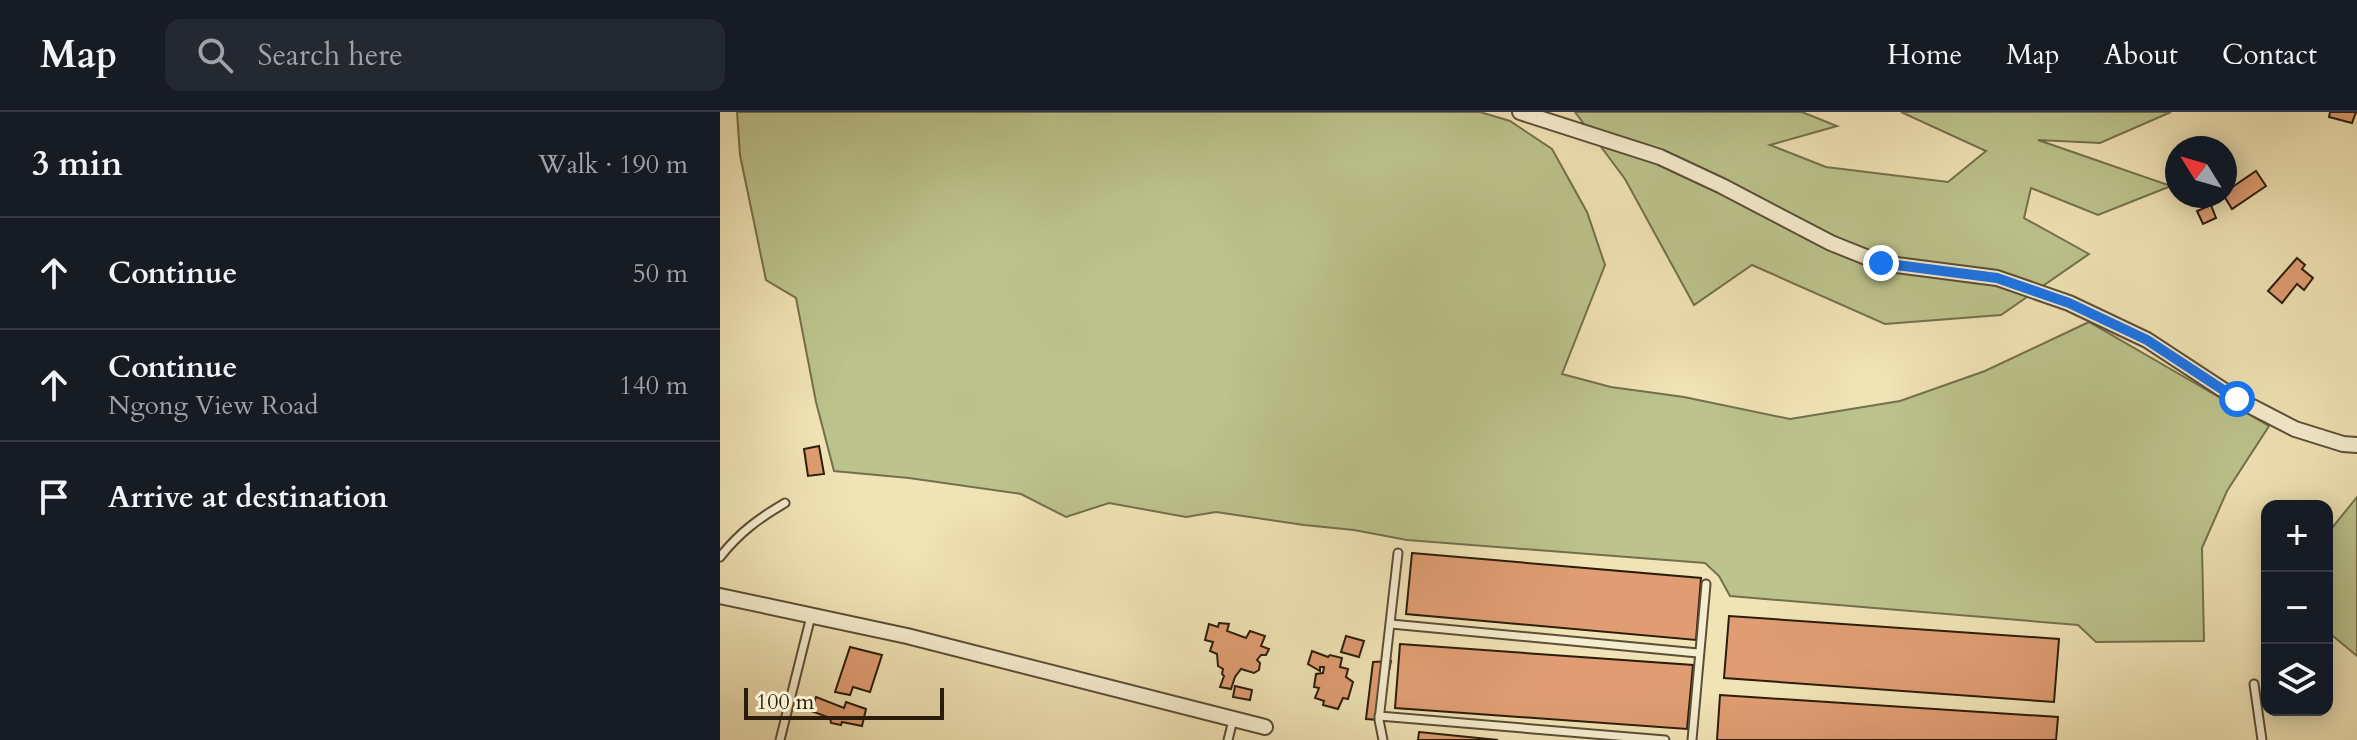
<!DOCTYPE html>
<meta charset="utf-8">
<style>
:root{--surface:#171b24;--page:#242831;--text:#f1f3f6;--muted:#9ea1a6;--line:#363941}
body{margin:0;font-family:Cardo,serif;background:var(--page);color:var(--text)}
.controls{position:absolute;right:24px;bottom:24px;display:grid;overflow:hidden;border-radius:16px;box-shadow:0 4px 20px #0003}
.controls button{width:72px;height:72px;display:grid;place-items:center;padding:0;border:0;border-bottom:2px solid var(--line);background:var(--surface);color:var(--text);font:40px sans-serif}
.compass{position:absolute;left:1445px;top:24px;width:72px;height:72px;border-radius:50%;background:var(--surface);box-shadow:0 4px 20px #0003;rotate:307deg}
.scale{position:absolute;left:24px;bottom:20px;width:200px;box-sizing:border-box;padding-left:8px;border:4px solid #2b1d0b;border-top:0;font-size:22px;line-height:28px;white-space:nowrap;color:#2b1d0b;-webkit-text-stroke:6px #f5edcf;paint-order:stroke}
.stop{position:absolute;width:24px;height:24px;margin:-18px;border:6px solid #1a73e8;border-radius:50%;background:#fff}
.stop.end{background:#1a73e8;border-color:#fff;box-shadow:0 2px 8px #0008}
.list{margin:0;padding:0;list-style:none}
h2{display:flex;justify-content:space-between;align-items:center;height:104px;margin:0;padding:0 32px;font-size:34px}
h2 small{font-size:26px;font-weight:400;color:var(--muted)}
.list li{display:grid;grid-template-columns:52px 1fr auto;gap:24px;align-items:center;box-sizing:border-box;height:112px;padding:0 32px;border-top:2px solid var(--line)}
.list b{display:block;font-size:30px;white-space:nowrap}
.list p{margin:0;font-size:26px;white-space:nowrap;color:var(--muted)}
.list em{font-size:26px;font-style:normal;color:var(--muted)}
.icon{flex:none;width:44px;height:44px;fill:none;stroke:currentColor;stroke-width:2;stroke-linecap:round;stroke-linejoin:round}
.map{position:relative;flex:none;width:1637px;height:628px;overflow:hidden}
header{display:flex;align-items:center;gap:48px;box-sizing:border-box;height:112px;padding:0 40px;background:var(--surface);border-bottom:2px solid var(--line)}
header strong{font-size:38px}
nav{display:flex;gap:44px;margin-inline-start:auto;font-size:28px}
.search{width:560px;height:72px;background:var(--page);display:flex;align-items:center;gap:20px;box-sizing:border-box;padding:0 28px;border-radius:16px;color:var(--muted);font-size:30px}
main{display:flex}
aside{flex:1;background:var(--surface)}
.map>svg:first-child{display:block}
</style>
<header>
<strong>Map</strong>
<div class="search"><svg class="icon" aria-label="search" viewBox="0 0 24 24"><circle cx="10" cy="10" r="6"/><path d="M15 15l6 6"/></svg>Search here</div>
<nav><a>Home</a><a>Map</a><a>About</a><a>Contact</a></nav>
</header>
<main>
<aside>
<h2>3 min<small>Walk · 190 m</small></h2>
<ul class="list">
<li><svg class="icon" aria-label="ahead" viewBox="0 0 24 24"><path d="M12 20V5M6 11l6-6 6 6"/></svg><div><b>Continue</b></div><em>50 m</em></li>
<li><svg class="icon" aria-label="ahead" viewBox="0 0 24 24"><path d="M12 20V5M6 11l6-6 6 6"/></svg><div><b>Continue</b><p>Ngong View Road</p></div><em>140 m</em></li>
<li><svg class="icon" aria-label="arrive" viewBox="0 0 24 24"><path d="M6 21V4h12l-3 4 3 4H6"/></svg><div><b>Arrive at destination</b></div></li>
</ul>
</aside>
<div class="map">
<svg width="1637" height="628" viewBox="0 0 1637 628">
<rect width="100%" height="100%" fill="#f0e3b5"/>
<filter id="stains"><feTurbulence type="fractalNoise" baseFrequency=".0025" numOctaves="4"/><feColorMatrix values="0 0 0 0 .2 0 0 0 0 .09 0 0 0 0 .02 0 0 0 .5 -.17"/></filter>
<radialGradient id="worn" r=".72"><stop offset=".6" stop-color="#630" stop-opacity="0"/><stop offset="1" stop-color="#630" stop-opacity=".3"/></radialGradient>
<g fill="#bcc38c" stroke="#74704c" stroke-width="2">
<path d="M17,0H760L790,9L832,37L867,100L885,153L842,262L891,275L964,285L1070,307L1180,289L1265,259L1369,210L1549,314L1507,379L1482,436L1484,529L1376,530L1358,513L1010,484L999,464L985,451L687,428L634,418L584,413L496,400L466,405L389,391L346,405L301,382L189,366L114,359L96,290L76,186L46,168L20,43Z"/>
<path d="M855,0H1082L1117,14L1050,33L1106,55L1228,70L1266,39L1181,0H1451L1380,31L1318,28L1451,74L1378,103L1311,76L1304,106L1369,142L1281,203L1165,212L1032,153L974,193L905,67Z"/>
<path d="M1637,385V544L1607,519V422Z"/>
</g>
<g fill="#e09d73" stroke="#2b1d0b" stroke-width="2">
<path d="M1610,0H1636L1632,11L1609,5Z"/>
<path d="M1536,59L1546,74L1512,97L1504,84L1505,80Z"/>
<path d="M1491,93L1496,106L1483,112L1477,99Z"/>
<path d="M1577,146L1585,153L1582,157L1593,166L1584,178L1577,172L1562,191L1548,179Z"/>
<path d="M99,334L104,362L88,364L84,337Z"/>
<path d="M692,441L981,466L976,528L686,502Z"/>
<path d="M1009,504L1339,527L1334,590L1004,566Z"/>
<path d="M499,511L509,512L507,519L526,526L530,519L545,524L541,534L549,537L546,543H541L537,548L540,551L539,558L534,561L521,557L515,565L511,577L500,575L504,564L502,562L503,557L498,554L497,542L490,539L493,530L485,528L489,512L498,515Z"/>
<path d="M626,524L644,529L639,545L621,540Z"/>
<path d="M680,532L973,553L967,617L675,596Z"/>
<path d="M130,535L162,543L150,580L133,575L130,583L115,580Z"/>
<path d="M592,539L608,545L610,543L622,546L620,555L628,557L626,565L633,570L628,587L623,586L618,597L603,593L604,589L595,586L599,576L594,575L596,562L603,561L604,555H600V559L588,552Z"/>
<path d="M671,549L659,608L646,607L653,550Z"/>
<path d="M515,574L532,578L530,588L513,585Z"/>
<path d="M1000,583L1338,605L1336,628H997Z"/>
<path d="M96,585L124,596L126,590L146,597L142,614L122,610L121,613L111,611L110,606L91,599Z"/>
<path d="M699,620L778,628H698Z"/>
</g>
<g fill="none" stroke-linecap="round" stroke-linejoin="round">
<defs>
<g id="lane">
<path d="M0,445C19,421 39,406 65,391"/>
<path d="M671,512L978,541"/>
<path d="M1534,572L1542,628"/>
<path d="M659,604L945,628"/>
<path d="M60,628L91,504"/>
<path d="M508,628L513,608"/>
<path d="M663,628L659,608L678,441"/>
<path d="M972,628L986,472"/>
</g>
<g id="street">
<path d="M800,0L940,45L1002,74L1111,131L1161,151L1277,166L1349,191L1427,228L1517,287L1575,317L1623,332L1637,333"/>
<path d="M0,484L187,524L545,615"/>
</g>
</defs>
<use href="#lane" stroke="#5c4e36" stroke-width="11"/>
<use href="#street" stroke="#5c4e36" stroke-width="18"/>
<use href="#lane" stroke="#f5edcf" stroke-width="7"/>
<use href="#street" stroke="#f5edcf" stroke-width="14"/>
</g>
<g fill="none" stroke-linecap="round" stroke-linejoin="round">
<path stroke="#1a73e8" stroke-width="10" d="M1161,151L1277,166L1349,191L1427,228L1517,287"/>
</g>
<rect width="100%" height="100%" filter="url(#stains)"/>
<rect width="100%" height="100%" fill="url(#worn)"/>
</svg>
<div class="controls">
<button>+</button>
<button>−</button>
<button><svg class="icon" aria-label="layers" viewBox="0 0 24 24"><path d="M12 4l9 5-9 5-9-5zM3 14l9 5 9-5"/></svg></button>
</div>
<svg class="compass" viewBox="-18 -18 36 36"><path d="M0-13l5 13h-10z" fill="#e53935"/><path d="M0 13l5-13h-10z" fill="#9ea1a6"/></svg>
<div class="scale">100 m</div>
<div class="stop" style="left:1517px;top:287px"></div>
<div class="stop end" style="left:1161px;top:151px"></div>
</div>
</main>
